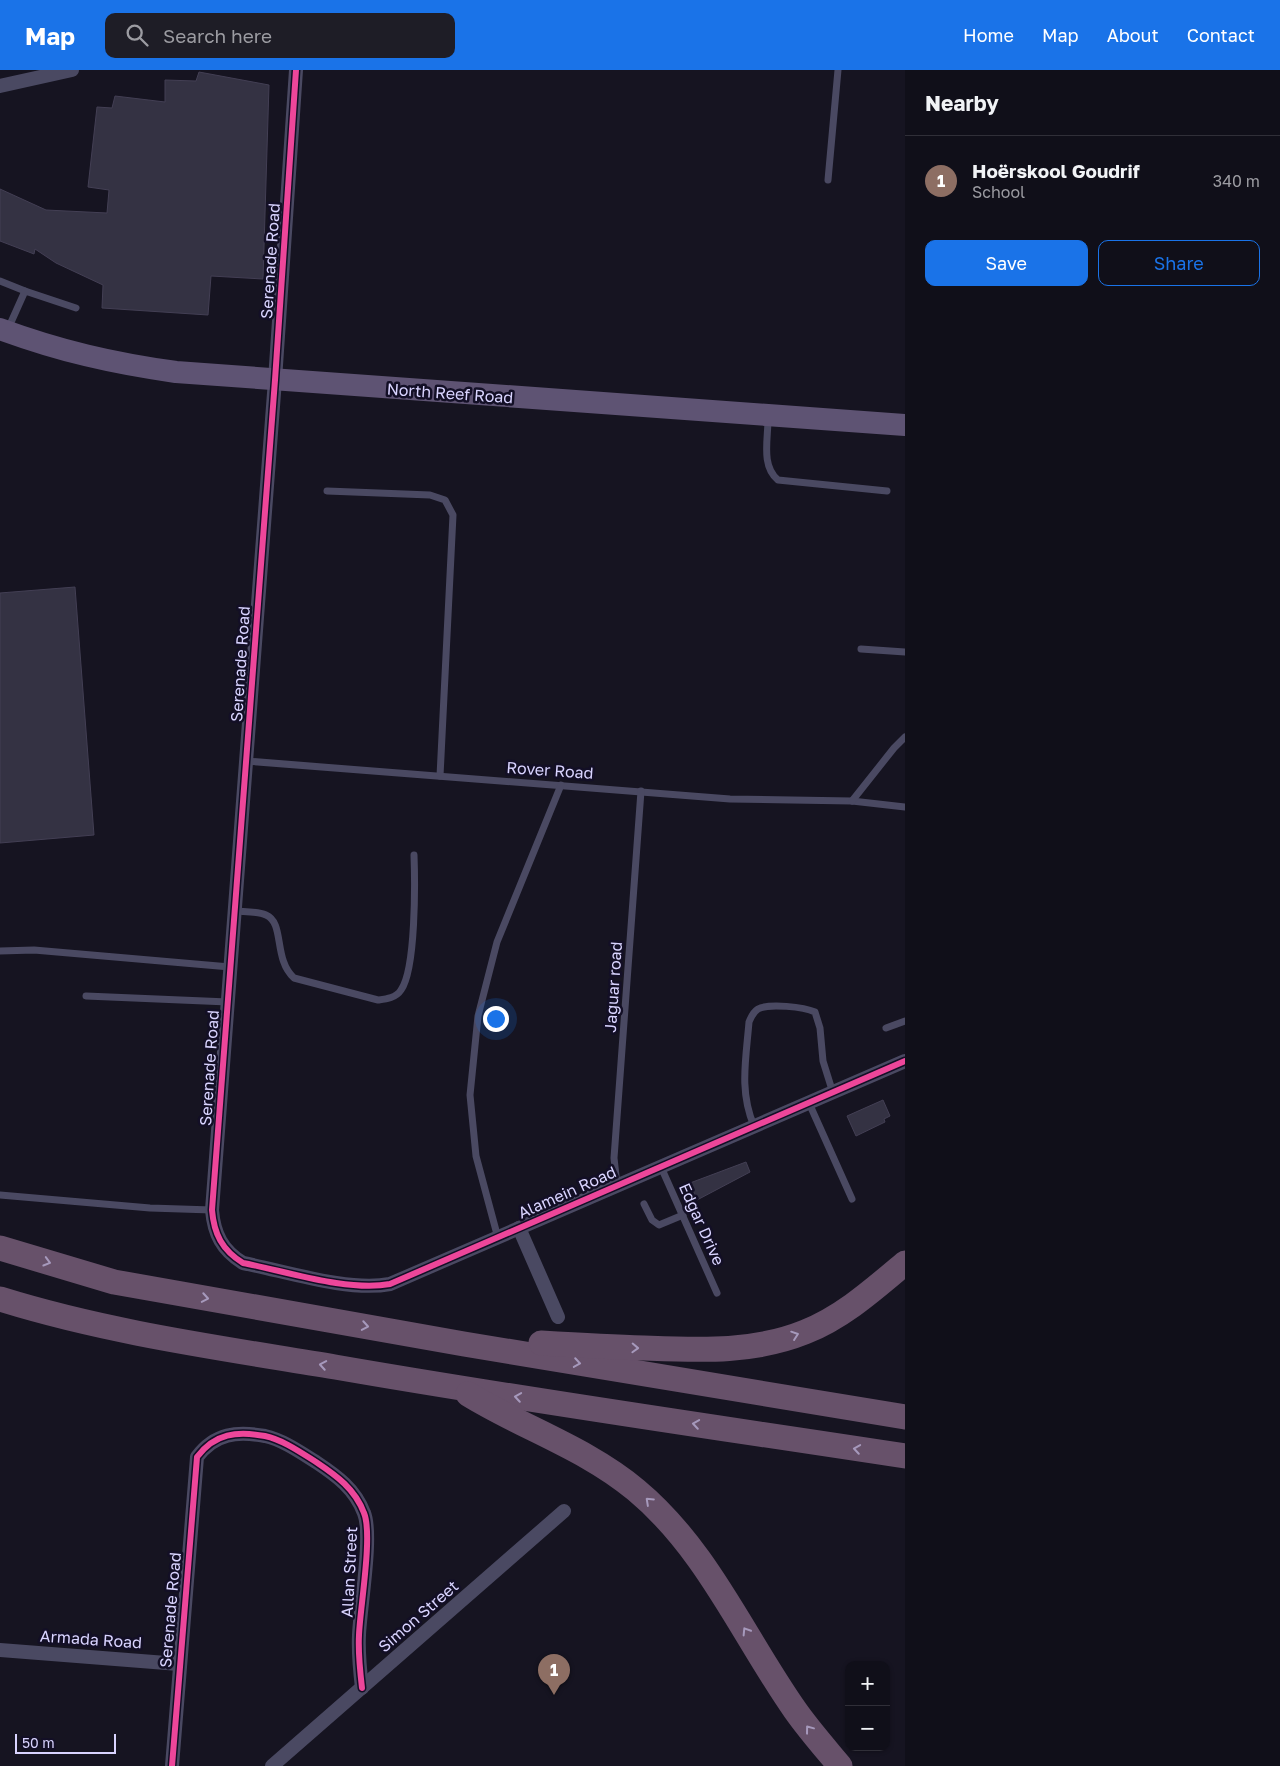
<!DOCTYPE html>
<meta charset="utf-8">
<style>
:root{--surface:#100f19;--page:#1e1d26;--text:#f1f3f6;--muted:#9c9ca2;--line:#302f38;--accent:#1a73e8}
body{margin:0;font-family:"Golos Text",sans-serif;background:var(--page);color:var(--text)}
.controls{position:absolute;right:15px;bottom:15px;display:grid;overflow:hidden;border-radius:10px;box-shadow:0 1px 4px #0004}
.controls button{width:45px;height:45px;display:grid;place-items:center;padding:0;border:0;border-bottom:1px solid var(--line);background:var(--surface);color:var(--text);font:25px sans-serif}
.scale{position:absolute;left:15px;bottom:12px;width:101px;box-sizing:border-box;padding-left:5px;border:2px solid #d9d4ff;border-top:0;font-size:14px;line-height:18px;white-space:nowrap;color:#d9d4ff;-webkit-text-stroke:4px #130f26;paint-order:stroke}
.you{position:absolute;left:495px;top:948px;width:18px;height:18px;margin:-12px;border:4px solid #fff;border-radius:50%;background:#1a73e8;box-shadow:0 0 0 8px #1a73e833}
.badge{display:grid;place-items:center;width:32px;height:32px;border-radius:50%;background:var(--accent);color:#fff;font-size:16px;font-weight:700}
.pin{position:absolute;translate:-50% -41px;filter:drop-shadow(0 1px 2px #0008)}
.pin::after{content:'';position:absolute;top:26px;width:18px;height:15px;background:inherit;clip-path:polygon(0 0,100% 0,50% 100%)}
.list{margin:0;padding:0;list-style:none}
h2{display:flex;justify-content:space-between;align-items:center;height:65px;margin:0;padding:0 20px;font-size:21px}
h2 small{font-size:16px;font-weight:400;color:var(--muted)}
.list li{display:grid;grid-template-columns:32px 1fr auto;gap:15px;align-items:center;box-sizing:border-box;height:90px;padding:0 20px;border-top:1px solid var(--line)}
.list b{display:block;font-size:19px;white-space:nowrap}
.list p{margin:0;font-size:16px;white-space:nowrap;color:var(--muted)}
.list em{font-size:16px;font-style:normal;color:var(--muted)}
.actions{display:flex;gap:10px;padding:15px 20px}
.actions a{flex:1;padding:11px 0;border:1px solid var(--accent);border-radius:10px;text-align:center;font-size:18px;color:var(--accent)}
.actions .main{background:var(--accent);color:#fff}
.icon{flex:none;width:28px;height:28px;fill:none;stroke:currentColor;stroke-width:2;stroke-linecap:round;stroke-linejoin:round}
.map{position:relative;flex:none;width:905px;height:1696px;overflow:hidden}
header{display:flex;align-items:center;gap:30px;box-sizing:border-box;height:70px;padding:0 25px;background:var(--accent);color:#fff}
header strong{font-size:24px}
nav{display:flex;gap:28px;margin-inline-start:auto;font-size:18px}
.search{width:350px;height:45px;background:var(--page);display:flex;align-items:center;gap:12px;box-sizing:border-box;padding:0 18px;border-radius:10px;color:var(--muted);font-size:19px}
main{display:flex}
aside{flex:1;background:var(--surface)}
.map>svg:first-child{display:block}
</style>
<header>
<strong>Map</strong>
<div class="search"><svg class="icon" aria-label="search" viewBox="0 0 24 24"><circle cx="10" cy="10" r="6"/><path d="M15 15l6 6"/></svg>Search here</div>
<nav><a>Home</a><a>Map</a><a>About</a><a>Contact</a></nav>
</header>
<main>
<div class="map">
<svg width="905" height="1696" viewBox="0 0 905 1696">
<rect width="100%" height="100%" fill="#161421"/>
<g fill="#343243" stroke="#433f54">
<path d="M199,2L269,15L263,209L211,206L208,245L102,238L103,215L56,193L35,179L34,184L0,171V119L46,140L107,143L109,120L88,117L97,37L112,38L115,26L165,32V10L196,11Z"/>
<path d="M75,517L94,765L0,773V523Z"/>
<path d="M883,1030L890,1046L884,1049L885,1052L856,1066L847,1046Z"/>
<path d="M746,1092L750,1102L697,1130L690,1113Z"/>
</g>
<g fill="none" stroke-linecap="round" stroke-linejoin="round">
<g stroke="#4a4962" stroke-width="7">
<path d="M828,110L838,0"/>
<path d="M0,211L25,221"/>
<path d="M8,259L25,221L76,238"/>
<path d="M768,349C768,370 761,396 778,410L887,421"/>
<path d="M327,421L430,425L445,430L453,445L440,706"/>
<path d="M861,579L905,582"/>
<path d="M246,691L730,729L852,731L905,737"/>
<path d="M852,731L894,678L905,667"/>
<path d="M234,841C244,842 257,841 266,845C285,853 273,889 294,908L378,930C386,929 396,928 401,920C416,899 415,812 414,785"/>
<path d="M0,881L34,880L230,897"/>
<path d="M86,926L228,932"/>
<path d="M886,958L905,951"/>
<path d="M809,1033L852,1129"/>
<path d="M754,1056C739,1021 746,989 749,952C751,947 753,942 758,939C769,933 804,937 815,942L820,958L823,991L833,1023"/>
<path d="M661,1097L717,1223"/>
<path d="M617,1115L614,1088L641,721"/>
<path d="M0,1125L150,1138L212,1140"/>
<path d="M644,1134L652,1150L659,1155L683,1145"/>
<path d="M498,1168L476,1086L470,1025L478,946L497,872L561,715"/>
</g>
<g stroke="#4a4962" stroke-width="14">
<path d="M296,0L275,310L212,1140C214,1164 222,1180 243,1193C285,1201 348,1222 390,1214L905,991"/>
<path d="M0,16L72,0"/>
<path d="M519,1158L558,1247"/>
<path d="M0,1580L179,1594"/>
<path d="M172,1696L197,1387C215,1363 237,1361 265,1366C283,1370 300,1382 316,1392C337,1406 355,1419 364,1443C373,1465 360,1538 359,1565C358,1583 360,1601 362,1618"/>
<path d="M272,1696L564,1441"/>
</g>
<path stroke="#5e5373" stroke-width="22" d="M0,259C60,281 112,293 176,302L905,355"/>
<g stroke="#67516a" stroke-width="25">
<path d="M0,1178L114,1212L464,1274L905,1347"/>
<path d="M0,1229C109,1263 222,1278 335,1297C524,1330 715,1357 905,1386"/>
<path d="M541,1273C575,1275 610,1277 644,1278C699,1280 753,1283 805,1262C843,1247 874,1219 905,1193"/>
<path d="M468,1324C523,1358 586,1378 636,1420C707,1479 743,1566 795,1640C809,1660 825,1678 840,1696"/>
</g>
<defs>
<g id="cycleway">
<path d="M296,0L275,310L212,1140C214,1164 222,1180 243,1193C285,1201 348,1222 390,1214L905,991"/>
<path d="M172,1696L197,1387C215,1363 237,1361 265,1366C283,1370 300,1382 316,1392C337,1406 355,1419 364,1443C373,1465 360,1538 359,1565C358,1583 360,1601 362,1618"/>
</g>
</defs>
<use href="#cycleway" stroke="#130f26" stroke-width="9"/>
<use href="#cycleway" stroke="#ed469a" stroke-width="6"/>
</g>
<defs><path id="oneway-chevron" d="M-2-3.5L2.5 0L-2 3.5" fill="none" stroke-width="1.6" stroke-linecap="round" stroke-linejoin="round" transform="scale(1.25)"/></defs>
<g stroke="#a699bc">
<use href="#oneway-chevron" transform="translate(47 1192) rotate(16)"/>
<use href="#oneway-chevron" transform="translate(205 1228) rotate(10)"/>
<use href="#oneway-chevron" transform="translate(365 1256) rotate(10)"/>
<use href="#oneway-chevron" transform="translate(795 1265) rotate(-19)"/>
<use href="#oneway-chevron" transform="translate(635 1278) rotate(2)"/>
<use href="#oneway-chevron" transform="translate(577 1293) rotate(9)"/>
<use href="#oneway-chevron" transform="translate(323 1295) rotate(-170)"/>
<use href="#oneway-chevron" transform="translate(518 1327) rotate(-171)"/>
<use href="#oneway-chevron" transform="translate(696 1354) rotate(-171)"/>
<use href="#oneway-chevron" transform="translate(857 1379) rotate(-171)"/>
<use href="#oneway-chevron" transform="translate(649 1431) rotate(-137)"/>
<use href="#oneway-chevron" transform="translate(746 1561) rotate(-122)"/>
<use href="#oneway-chevron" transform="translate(809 1659) rotate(-127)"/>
</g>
<g text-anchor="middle" stroke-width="5" stroke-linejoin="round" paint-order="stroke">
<g font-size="16" fill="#d9d4ff" stroke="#130f26">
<text transform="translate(270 191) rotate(-86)" y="6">Serenade Road</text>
<text transform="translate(450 323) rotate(4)" y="6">North Reef Road</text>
<text transform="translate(240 594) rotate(-86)" y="6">Serenade Road</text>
<text transform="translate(550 700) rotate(4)" y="6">Rover Road</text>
<text transform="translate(613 917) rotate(-86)" y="6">Jaguar road</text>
<text transform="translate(209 998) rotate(-86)" y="6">Serenade Road</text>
<text transform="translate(567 1122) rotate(-24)" y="6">Alamein Road</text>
<text transform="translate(702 1154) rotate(66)" y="6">Edgar Drive</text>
<text transform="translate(349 1502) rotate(-87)" y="6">Allan Street</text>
<text transform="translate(170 1540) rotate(-85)" y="6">Serenade Road</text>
<text transform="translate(418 1546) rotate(-41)" y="6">Simon Street</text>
<text transform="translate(91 1569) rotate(4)" y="6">Armada Road</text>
</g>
</g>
</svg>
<div class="controls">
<button>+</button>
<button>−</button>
</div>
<div class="scale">50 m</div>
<div class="you"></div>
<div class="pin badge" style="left:554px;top:1625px;background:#8d6e63">1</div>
</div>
<aside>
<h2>Nearby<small></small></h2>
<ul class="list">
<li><span class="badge" style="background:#8d6e63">1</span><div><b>Hoërskool Goudrif</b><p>School</p></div><em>340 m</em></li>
</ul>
<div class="actions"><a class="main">Save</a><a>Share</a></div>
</aside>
</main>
